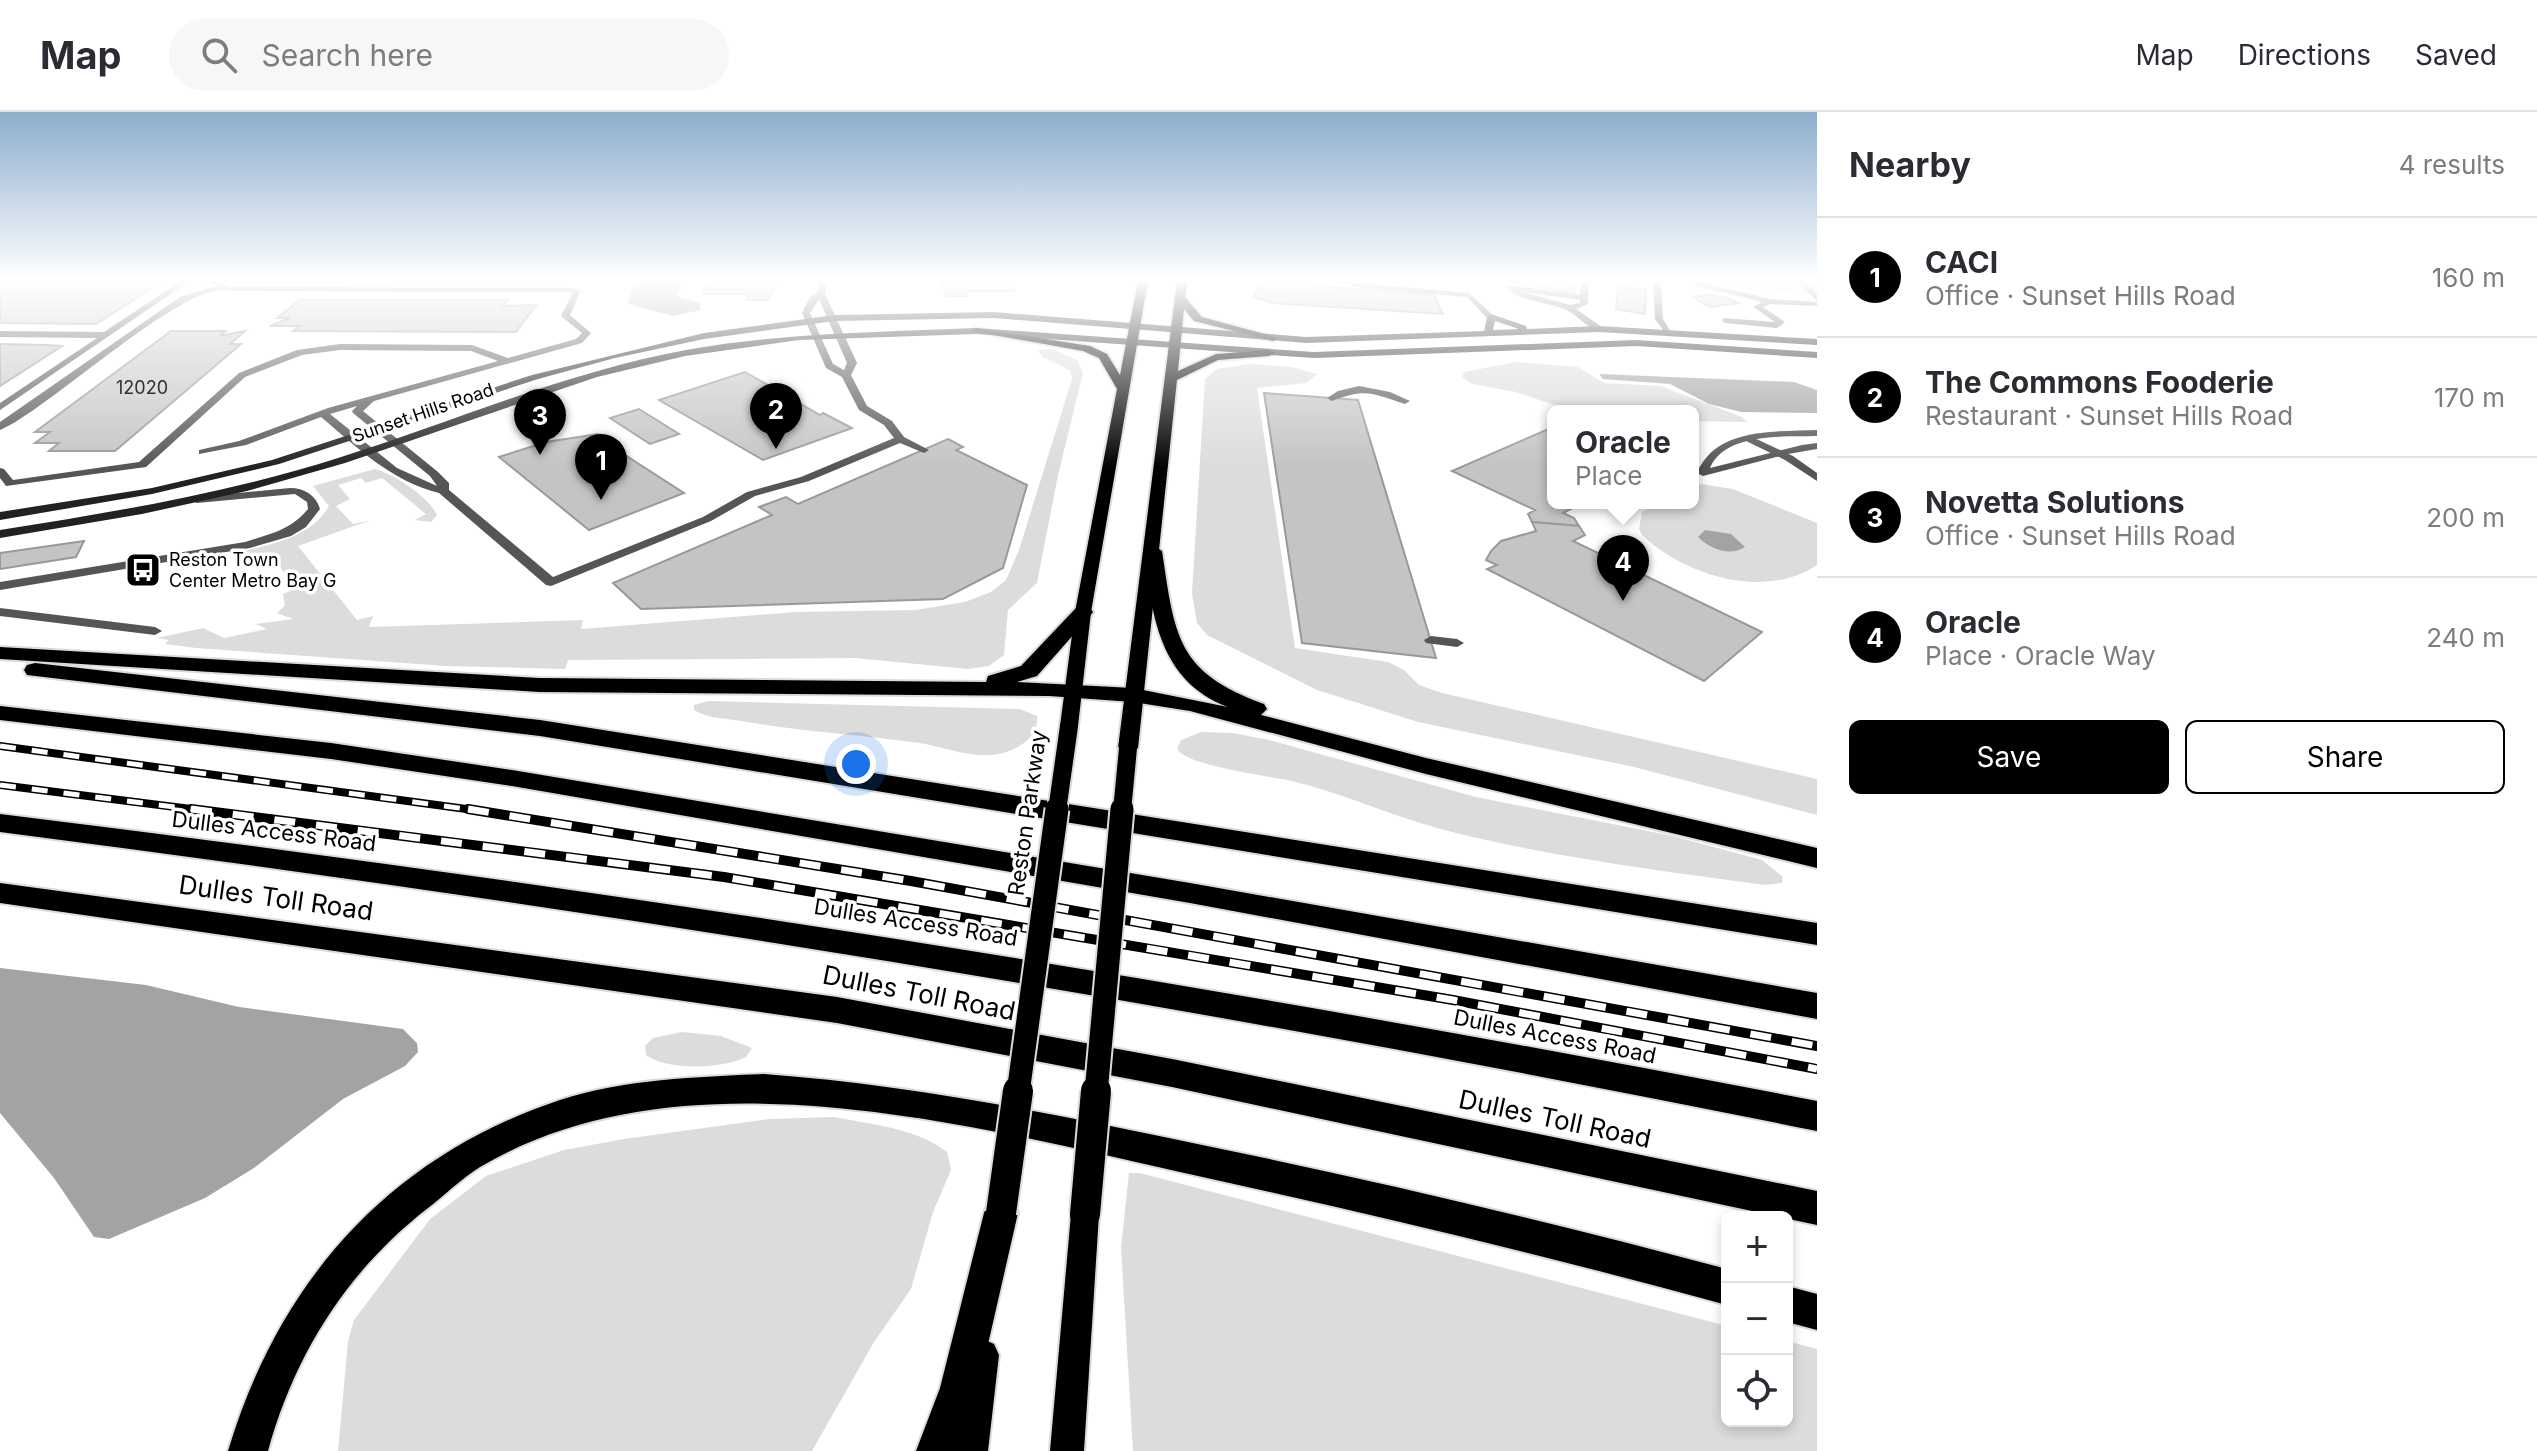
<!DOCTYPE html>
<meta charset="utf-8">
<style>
:root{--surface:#fff;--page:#f7f7f7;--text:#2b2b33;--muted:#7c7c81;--line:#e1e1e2;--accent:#000}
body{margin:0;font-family:Inter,sans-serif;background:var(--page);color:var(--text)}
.controls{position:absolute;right:24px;bottom:24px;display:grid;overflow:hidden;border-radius:12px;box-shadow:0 4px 12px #0003}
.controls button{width:72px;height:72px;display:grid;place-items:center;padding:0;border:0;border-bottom:2px solid var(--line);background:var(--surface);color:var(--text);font:40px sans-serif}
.you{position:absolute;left:856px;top:652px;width:28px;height:28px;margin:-20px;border:6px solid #fff;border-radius:50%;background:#1a73e8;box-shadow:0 0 0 12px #1a73e833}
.badge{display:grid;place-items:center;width:52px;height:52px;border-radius:50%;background:var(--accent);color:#fff;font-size:26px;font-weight:700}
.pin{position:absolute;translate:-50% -66px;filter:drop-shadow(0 2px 4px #0008)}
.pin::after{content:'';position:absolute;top:42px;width:28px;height:24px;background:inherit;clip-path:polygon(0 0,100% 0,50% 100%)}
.popup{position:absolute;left:1547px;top:293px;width:152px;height:104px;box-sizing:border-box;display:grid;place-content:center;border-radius:12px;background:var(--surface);filter:drop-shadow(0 2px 6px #0005);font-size:26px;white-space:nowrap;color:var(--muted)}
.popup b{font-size:30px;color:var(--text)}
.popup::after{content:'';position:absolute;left:50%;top:100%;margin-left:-16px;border:16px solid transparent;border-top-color:var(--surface)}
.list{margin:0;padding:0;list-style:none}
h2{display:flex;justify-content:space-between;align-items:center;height:104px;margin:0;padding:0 32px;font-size:34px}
h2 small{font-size:26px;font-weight:400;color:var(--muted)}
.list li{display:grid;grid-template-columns:52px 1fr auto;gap:24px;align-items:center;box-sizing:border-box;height:120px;padding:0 32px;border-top:2px solid var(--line)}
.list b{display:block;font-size:30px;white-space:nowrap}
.list p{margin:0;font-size:26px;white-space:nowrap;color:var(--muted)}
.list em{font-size:26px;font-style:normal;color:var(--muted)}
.actions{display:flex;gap:16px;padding:24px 32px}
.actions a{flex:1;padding:18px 0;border:2px solid var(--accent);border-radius:12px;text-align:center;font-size:28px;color:var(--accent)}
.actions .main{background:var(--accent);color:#fff}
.icon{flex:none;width:44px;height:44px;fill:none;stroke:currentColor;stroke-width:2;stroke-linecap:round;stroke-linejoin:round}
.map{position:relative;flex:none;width:1817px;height:1339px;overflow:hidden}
header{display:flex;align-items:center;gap:48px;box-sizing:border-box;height:112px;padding:0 40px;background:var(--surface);border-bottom:2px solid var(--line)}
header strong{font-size:38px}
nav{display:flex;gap:44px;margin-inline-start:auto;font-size:28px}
.search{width:560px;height:72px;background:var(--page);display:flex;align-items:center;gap:20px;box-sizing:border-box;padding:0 28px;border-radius:44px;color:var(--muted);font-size:30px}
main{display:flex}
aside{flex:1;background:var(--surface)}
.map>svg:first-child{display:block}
</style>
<header>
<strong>Map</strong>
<div class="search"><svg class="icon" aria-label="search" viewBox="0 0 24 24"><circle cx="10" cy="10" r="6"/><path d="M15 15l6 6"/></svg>Search here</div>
<nav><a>Map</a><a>Directions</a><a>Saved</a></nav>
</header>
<main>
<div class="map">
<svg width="1817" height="1339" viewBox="0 0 1817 1339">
<rect width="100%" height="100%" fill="#fff"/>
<g fill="#dcdcdc">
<path d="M1727,169H1817V186L1729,169Z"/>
<path d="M1052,237L1077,248L1083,261L1058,363L1037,471L1008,498L1004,543L989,554L968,557L855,546L568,548L565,557L446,554L196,536L165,532L169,528L157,526L203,516L224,526L267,517L256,512L293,507L277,501L285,493L283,482L297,476L273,447L243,439C274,432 312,424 329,394L313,374L375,357C394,362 429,385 437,403L431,410L415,408L426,402L382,366L366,371L361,366L338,373L350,387L336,394L353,412L371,408L298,434L357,508L373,504L369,515L583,508L581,517L796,500L915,498L965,490L991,480L1006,468L1019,438L1072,267L1070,258L1042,245L1038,238Z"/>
<path d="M1516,250L1578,255L1604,271L1661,274L1742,305L1747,310L1693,309V299H1572L1516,280L1472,272L1462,265L1464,260Z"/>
<path d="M1250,252L1292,255L1317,262L1306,271L1257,276L1295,536L1388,550L1404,558L1419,573L1442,581L1817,667V703L1634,655L1418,610L1317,578L1207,523L1197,511L1192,481L1205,267L1217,257Z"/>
<path d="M1701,372L1733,377L1817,411V453C1765,488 1685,464 1642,423L1639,417L1642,400L1660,391H1693V375Z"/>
<path d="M708,589L1020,597L1037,604C1039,624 1021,636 1003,641C973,649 942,633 912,630C855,622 798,619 741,609C725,606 709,607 694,598V593Z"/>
<path d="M1201,620L1233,621L1269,628L1476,685L1673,724L1762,748L1783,765L1782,771L1765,773C1663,759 1560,746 1460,722C1403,709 1349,683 1292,669C1269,664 1187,654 1177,637L1181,628Z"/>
<path d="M682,920L721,924L752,936L746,945C722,957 668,959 646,943L645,934L653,926Z"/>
<path d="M835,1005C873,1013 916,1016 947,1040L951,1058L933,1100L911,1177L874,1230L812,1339H338L348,1229L354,1208L430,1107L486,1064L564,1038L624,1027L770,1007Z"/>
<path d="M1129,1061H1140L1727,1214V1309H1787V1229L1817,1237V1339H1133L1121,1135Z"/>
</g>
<g fill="#a3a3a3">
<path d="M644,169H683L677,184L699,191L701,198L673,204L628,192L631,178Z"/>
<path d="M1599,262L1794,270L1817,278V301L1741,300L1709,292L1670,272L1603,267Z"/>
<path d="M1705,418L1731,422L1745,435C1730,445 1710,437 1698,425Z"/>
<path d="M0,856L146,873L239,895L403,917L417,931L418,940L405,954L343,987L254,1056L205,1086L109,1127L94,1125L54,1066L0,1001Z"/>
</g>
<g fill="#c4c4c4" stroke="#999" stroke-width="2">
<path d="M0,169H163L96,212L0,211Z"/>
<path d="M708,169H777L768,188H747L749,182H703Z"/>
<path d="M941,169H1012L1014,179H967V184H946Z"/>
<path d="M1260,169H1310L1322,174L1434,183L1443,202L1272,191L1253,185Z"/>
<path d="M1505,169H1576L1574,181Z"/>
<path d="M1618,174L1646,178L1645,202L1616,197Z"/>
<path d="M1709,183L1727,186L1739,191L1710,195L1693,185Z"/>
<path d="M300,188H508L503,194L536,193L516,220L293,219L300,214H270L290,206H277Z"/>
<path d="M171,219H226L220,224L245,219L230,232H241L115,339H49L59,331H35L50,320H35Z"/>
<path d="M0,232L46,233L62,234L0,274Z"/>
<path d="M745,260L820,303L823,301L852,316L763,348L659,288Z"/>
<path d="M1264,281L1358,288L1436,546L1302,531Z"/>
<path d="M639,297L679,322L650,332L610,306Z"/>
<path d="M1553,315V391H1582L1563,401L1574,406L1579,414L1532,410L1528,402L1535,398L1452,359Z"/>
<path d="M598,322L612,331L608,332L684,381L589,418L499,345L546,330Z"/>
<path d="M948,327L963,335L956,338L1027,373L1003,456L943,487L641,497L613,471L772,403L759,395L786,385L798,392Z"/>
<path d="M1532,410L1579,414L1585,423L1573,429L1762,520L1704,569L1487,457L1497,453L1486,448L1491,439L1501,429L1536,419Z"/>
<path d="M84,429L76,445L0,457V441Z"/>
</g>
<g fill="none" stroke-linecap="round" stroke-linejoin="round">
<defs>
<g id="primary">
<path d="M1138,169H1148L1091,500L1078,614L1069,620L1060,614L1075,500L1117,277L1099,246L1083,239L971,219L976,216L1090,234L1107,242L1120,263Z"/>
<path d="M1177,169H1187L1185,185L1202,205L1279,226L1273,229L1194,209L1184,197L1178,259L1216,242L1269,238L1275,241L1269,244L1218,248L1177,268L1138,636L1128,643L1118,636Z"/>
<path d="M1085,1088L1095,1092L1099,1102L1084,1339H1050L1071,1102L1075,1092Z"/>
<path d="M983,1227L994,1232L999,1243L988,1339H954L967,1243L972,1232Z"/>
</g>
<g id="motorway">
<path d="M1153,433L1162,439C1175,524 1176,560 1264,592L1267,597L1261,603L1426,646L1817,736V756L1426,662L1190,599L1133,590L1049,584L539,580L0,547V535L539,566L986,570L988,564L1021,554L1076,496H1090L1093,500L1090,504L1037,564L1017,570L1133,576L1228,595C1159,569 1152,503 1144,439Z"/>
<path d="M35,551L540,608L1817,811V833L540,624L27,563L24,558L27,553Z"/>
<path d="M0,594L331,631L512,658L1190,771L1817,881V907L1190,791L512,674L331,647L0,608Z"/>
<path d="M0,702C609,776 1214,872 1817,989V1019C1215,897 610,798 0,720Z"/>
<path d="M0,771L837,885L1172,947L1817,1079V1113L1172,975L837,911L0,791Z"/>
<path d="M764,962C915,973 1060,1003 1207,1034C1382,1070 1555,1111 1727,1157V1193C1552,1145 1375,1103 1198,1064C981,1016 686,933 480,1055C462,1066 445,1083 428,1096C348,1158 295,1241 268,1339H228C279,1169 389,1045 560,988C625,967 696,965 764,962Z"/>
<path d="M1001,1084L1013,1089L1018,1101L978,1276L956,1339H916L940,1276L984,1101L989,1089Z"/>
<path d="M1787,1174L1817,1182V1218L1787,1210Z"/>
</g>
</defs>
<use href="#primary" stroke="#dbdbdb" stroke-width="4"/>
<use href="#motorway" stroke="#dbdbdb" stroke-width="4"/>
<g fill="#555" fill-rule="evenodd">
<path d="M207,169H217L230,175L574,176L581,178L570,203L591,221L582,231L374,289L363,299L438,360L449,371V378L553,465L703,405L747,380L801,365L894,326L884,313L859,298L842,265L826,256L802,201L810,185L817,181L820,169H828L825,182L857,251L851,263L867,294L892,309L904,325L929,338L924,341L900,331L809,369L755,384L711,409L551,474L546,473L439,381C391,369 358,336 321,305L246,333L199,342V338L239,329L328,296L498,249L471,239L340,238L302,243L245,265L146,355L6,374L0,366V356L4,357L13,368L139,350L239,261L297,238L340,232L472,233L508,246L576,227L582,221L561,204L573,180L229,179C188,165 47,299 0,318V310L180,185L216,174ZM819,187L847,251L844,258L833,252L810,201ZM357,294L352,299L353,301L430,364L437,374L397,356L330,302Z"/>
<path d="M1334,169L1469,181L1495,205L1488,207L1467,185L1362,176Z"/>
<path d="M1581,169H1589L1588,192L1576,197L1602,215V219C1588,219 1578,202 1564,197C1544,189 1521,190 1505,175L1509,173L1580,183ZM1519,179L1580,188V191L1570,193Z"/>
<path d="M1657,169L1661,171L1663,207L1670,219L1666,222L1655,207L1653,171Z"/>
<path d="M1696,169L1770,187L1817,190V194L1771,192L1763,195L1785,210L1777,216L1726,211L1723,210V206L1775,210L1753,195L1762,190L1693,173Z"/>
<path d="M1359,274L1390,280L1410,289L1405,292C1371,281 1366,276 1332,289L1327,286L1338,279Z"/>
<path d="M1750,324L1793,344L1817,361V369L1785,348L1746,329L1745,327Z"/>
<path d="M290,376C304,376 316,383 320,397L306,415L291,424L250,436L0,478V470L245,430C270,422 291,418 308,397L307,390L295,382L197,391L191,388L197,385Z"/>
<path d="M0,496L155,515L162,519L155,523L0,504Z"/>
<path d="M1431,524L1457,527L1464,531L1457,535L1426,531L1424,528Z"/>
</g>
<g fill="#555" fill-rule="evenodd">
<path d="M181,169H190L0,298V291L97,226L0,225V219L104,220Z"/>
<path d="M1817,318V324C1785,325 1725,320 1710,356L1802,333L1817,331V337L1788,342L1703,364L1697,361C1716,315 1775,320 1817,318Z"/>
</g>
<path fill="#555" fill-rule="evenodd" d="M1796,169H1804L1817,182V189Z"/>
<g fill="#222" fill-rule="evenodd">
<path d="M994,200L1306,225L1484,219L1487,205L1491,202L1526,214L1527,217L1599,214L1817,227V233L1599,220L1306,231L994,206L834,209L704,227L615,246L538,267L279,352L152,382L0,408V400L152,376L272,348L532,263L704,221L834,203ZM1495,209L1519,217L1493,218Z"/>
<path d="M976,216L1314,240L1636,228L1817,240V246L1636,234L1314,246L976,222L799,228L685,244L597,265L345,351L247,379L142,402L0,426V418C114,400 228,381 338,346C453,310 566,260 686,238C782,221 879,220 976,216Z"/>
</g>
<use href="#primary" fill="#000" fill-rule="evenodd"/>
<use href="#motorway" fill="#000" fill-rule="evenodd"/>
<defs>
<g id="rail-far1">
<path d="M0,634L481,699"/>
<path d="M0,673L207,699"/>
</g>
<g id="rail">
<path d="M191,697L724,765L1453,888L1817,957"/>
<path d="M468,697L911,769L1817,934"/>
</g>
</defs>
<use href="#rail-far1" stroke="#000" stroke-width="8"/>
<use href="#rail" stroke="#000" stroke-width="10"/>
<use href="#rail-far1" stroke="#fff" stroke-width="5" stroke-dasharray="16" stroke-linecap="butt"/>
<use href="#rail" stroke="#fff" stroke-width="7" stroke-dasharray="21" stroke-linecap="butt"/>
<defs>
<g id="primary-bridge-far2">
<path d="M1057,699L1069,614"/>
<path d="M1122,699L1128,636"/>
</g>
<g id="primary-bridge-far1">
<path d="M1018,981L1057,697"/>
<path d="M1096,981L1122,697"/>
</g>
<g id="primary-bridge">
<path d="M1001,1101L1018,979"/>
<path d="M1085,1102L1096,979"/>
</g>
</defs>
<use href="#primary-bridge-far2" stroke="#dbdbdb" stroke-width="22" stroke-linecap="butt"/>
<use href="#primary-bridge-far1" stroke="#dbdbdb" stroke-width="27" stroke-linecap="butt"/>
<use href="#primary-bridge" stroke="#dbdbdb" stroke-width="34" stroke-linecap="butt"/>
<use href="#primary-bridge-far2" stroke="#000" stroke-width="18"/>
<use href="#primary-bridge-far1" stroke="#000" stroke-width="23"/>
<use href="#primary-bridge" stroke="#000" stroke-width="30"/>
</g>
<linearGradient id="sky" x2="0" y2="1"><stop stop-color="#8cadcc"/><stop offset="0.47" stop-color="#fff"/><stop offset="1" stop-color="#fff" stop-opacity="0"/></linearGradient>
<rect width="1817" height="356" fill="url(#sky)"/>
<defs>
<symbol id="bus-square" viewBox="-11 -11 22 22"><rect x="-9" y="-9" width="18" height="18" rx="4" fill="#000" stroke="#fff"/><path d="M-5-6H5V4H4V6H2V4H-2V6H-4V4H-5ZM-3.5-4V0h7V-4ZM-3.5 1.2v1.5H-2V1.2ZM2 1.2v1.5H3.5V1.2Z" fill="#fff"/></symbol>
</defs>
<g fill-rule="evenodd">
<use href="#bus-square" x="123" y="438" width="40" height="40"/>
</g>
<g text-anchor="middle" stroke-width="7" stroke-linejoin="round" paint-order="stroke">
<g font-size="18" fill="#313131">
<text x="142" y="282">12020</text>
</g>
<g font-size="18" fill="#000" stroke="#fff">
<text transform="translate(423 301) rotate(-19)" y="6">Sunset Hills Road</text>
</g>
<g font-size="18" fill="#000" stroke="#fff" text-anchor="start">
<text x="169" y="454">Reston Town<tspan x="169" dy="21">Center Metro Bay G</tspan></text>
</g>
<g font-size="22" fill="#000" stroke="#fff">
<text transform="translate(1027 701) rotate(-82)" y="8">Reston Parkway</text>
<text transform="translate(274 719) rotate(7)" y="8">Dulles Access Road</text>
<text transform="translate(916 810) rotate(9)" y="8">Dulles Access Road</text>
<text transform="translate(1555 924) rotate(11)" y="8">Dulles Access Road</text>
</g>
<g font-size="26" fill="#000" stroke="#fff">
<text transform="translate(276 786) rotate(8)" y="9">Dulles Toll Road</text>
<text transform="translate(919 881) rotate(11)" y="9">Dulles Toll Road</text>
<text transform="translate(1555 1007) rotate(12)" y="9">Dulles Toll Road</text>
</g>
</g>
</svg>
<div class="controls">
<button>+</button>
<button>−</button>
<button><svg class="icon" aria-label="locate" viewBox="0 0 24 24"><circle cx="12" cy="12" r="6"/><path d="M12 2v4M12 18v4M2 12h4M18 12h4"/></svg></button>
</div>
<div class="you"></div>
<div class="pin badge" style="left:601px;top:388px">1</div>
<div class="pin badge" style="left:776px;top:337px">2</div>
<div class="pin badge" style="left:540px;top:343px">3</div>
<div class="pin badge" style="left:1623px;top:489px">4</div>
<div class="popup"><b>Oracle</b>Place</div>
</div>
<aside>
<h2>Nearby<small>4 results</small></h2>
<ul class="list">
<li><span class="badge">1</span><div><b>CACI</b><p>Office · Sunset Hills Road</p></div><em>160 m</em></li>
<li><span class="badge">2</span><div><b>The Commons Fooderie</b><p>Restaurant · Sunset Hills Road</p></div><em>170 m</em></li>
<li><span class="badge">3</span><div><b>Novetta Solutions</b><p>Office · Sunset Hills Road</p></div><em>200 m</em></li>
<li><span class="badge">4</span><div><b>Oracle</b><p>Place · Oracle Way</p></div><em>240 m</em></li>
</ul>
<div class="actions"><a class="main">Save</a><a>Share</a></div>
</aside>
</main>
